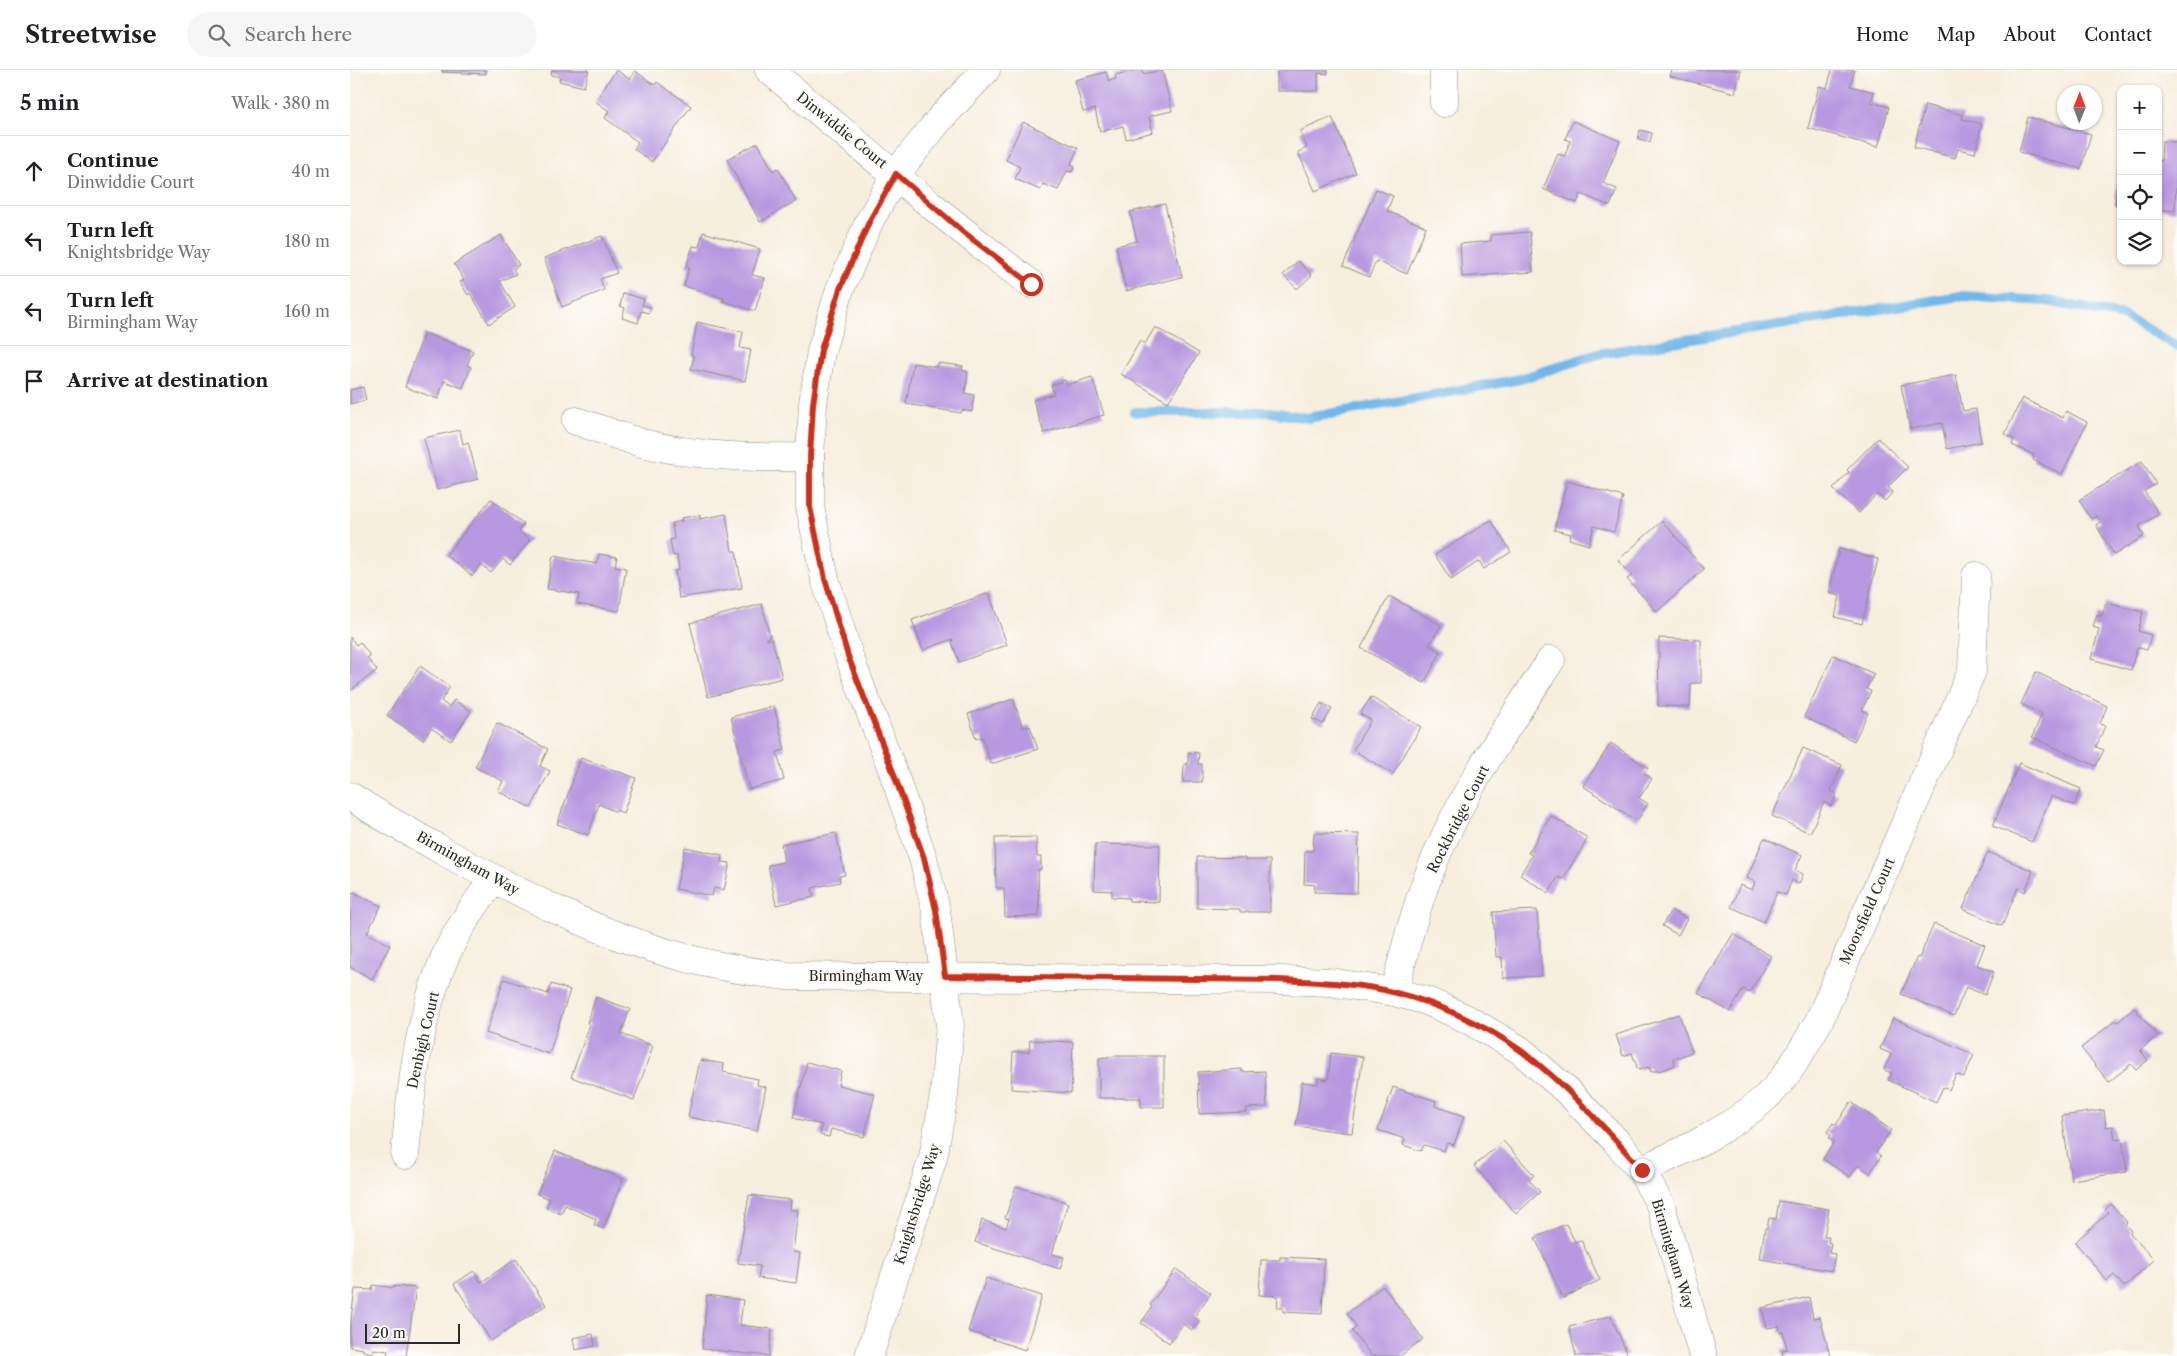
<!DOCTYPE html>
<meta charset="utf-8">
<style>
:root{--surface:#fff;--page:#f6f6f6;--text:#202124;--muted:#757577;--line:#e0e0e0}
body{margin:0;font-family:"Libre Caslon Text",serif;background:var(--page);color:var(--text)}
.controls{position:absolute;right:15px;top:15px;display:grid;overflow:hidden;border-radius:10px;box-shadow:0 1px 4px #0004}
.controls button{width:45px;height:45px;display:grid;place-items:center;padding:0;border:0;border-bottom:1px solid var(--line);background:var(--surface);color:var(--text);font:25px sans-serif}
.compass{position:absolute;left:1707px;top:15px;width:45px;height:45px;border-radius:50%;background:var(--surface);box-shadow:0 1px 4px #0004;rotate:1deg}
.scale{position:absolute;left:15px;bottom:12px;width:95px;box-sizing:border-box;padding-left:5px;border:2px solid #2b2b2b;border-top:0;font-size:14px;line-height:18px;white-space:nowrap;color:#2b2b2b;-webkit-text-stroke:4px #fdfcf7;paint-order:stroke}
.stop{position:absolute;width:15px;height:15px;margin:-11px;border:4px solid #c8321e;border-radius:50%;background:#fff}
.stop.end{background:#c8321e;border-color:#fff;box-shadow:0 1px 5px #0008}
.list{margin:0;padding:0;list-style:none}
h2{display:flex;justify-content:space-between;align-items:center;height:65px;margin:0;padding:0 20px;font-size:21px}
h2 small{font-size:16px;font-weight:400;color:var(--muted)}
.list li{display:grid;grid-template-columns:32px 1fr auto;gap:15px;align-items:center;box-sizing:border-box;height:70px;padding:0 20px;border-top:1px solid var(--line)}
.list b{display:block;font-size:19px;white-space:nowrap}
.list p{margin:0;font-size:16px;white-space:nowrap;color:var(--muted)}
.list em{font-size:16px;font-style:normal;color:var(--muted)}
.icon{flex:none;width:28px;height:28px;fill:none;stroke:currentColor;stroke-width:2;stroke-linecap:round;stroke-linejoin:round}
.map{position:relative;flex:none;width:1827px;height:1286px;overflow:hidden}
header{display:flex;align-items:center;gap:30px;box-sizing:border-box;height:70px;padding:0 25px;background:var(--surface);border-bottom:1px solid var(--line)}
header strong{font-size:24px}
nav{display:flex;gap:28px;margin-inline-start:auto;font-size:18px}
.search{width:350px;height:45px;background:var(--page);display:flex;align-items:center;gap:12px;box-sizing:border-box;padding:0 18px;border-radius:28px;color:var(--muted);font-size:19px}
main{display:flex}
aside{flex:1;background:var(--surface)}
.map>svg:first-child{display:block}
</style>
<header>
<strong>Streetwise</strong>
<div class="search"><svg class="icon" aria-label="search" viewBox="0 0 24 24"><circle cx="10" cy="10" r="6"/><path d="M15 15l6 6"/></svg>Search here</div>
<nav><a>Home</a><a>Map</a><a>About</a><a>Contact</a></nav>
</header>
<main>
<aside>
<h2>5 min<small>Walk · 380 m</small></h2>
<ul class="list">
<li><svg class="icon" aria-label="ahead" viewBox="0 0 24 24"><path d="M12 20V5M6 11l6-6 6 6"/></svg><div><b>Continue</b><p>Dinwiddie Court</p></div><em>40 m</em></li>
<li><svg class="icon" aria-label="left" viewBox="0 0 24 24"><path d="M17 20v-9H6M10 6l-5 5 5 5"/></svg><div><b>Turn left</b><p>Knightsbridge Way</p></div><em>180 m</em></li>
<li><svg class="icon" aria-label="left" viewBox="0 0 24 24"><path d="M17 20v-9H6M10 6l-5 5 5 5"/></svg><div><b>Turn left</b><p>Birmingham Way</p></div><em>160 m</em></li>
<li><svg class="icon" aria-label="arrive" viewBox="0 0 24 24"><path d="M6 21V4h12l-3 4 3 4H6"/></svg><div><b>Arrive at destination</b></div></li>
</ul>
</aside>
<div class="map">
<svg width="1827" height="1286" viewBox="0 0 1827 1286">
<rect width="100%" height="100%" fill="#fdfcf7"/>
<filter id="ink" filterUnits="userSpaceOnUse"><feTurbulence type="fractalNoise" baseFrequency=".02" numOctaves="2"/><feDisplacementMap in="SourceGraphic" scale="10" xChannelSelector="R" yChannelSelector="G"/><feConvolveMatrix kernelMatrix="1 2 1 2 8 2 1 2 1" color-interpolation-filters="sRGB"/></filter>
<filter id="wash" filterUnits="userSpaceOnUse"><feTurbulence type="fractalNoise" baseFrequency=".0096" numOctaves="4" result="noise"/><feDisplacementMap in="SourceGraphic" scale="20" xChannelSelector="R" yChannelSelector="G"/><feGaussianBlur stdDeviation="1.12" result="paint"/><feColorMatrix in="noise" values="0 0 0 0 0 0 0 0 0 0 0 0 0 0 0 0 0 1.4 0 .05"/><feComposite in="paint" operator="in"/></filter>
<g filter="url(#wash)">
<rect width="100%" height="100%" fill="#f7eedd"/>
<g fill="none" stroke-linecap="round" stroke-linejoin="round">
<path stroke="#70b7e8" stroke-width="10" d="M785,342H920L958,348L1170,309L1248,284L1611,226L1698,231L1773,246L1827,276"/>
</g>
<g id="blocks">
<g fill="#b898e0">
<path d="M92,0H136V4L92,2Z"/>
<path d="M202,0H239L234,17L209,11L210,7L201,5Z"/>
<path d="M266,0L280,9L285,1L305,15L307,12L341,36L302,92L284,79L288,72L255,48L259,41L245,31Z"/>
<path d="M786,0H792L793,4L812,0L822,41L799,46L803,62L776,69L773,56L750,62L745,39L733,42L725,10L756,2L759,11L766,9L765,5Z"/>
<path d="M927,0H978V4L968,3V21H927Z"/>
<path d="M1322,0H1391L1385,23L1320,6Z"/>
<path d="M1482,0H1505L1500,16L1524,22L1521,32L1539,37L1528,77L1458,58L1469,16L1477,18Z"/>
<path d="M1575,35L1613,45L1612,49L1632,54L1625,83L1608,79L1605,88L1564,77Z"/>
<path d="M982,47L1006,103L965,121L948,82L957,78L950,61Z"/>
<path d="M1678,47L1741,64L1731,99L1669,82Z"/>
<path d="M1223,51L1270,71L1253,113L1267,119L1260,136L1231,124L1227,133L1193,119L1208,84L1214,86L1215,85L1220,71L1215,69Z"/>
<path d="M673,52L728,78L721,94L725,96L722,102L717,101L708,120L693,114L690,120L665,109L670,97L656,90Z"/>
<path d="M1290,60L1302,63L1300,72L1288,69Z"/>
<path d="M1812,71L1827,72L1825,141L1808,139V90L1811,91Z"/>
<path d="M408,73L423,101L428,98L446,131L410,152L377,89Z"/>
<path d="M1769,86H1771V136L1765,135Z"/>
<path d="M1026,119L1043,126L1037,141L1076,157L1057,204L1026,191L1019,207L993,196Z"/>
<path d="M815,134L832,207L776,221L766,176L787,171L780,142Z"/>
<path d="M353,162L410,179L402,205L415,208L405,241L373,231L374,228L334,216L339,198L336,197L343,176L349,177Z"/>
<path d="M1180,162L1183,202L1112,207L1110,174L1141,171V165Z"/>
<path d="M151,165L169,195L163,199L166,204L150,211L165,237L139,254L120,223L118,225L110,212L114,210L104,194Z"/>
<path d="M252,166L267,203L250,209L254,220L212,237L194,188Z"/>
<path d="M948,191L962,205L947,219L933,205Z"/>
<path d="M273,223L294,229L292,235L301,237L299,243L291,241L288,253L272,248L275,238L270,236Z"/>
<path d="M347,252L393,262L390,278L401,280L395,311L341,299L344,286L341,285Z"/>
<path d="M805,257L849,283L818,332L771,304L790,271L795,274Z"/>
<path d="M74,263L123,281L117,295L121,297L113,318L94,311L88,329L55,317Z"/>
<path d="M563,293L587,297L588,293L613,296L612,300L618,302L615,323L624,325L622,342L612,340L611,343L556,334Z"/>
<path d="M1606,305L1613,341L1626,339L1631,372L1597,379L1592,353L1560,359L1551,315Z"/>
<path d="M742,307L754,345L694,363L683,330L704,324L701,315L715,310L717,315Z"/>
<path d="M13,317L16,330L0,334V320Z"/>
<path d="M1672,328L1713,348L1716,341L1737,352L1712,404L1683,390L1684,385L1662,375L1664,369L1655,364Z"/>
<path d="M110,360L113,374L118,372L128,409L87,420L74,368Z"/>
<path d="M1528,368L1558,397L1538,417L1543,422L1535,431L1527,424L1509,443L1483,419L1499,402L1497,400Z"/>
<path d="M1792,391L1806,414L1794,421L1809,444L1789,456L1794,466L1764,485L1746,455L1750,452L1746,446L1741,449L1729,430Z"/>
<path d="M1217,411L1273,427L1264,462L1244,456L1239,475L1219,469L1221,464L1204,460Z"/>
<path d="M141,429L174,454L169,461L180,470L160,495L153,489L141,503L131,495L122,506L96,485Z"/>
<path d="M376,444L382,481H386L392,518L329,528L325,501L329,500L327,485L323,486L320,470L324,469L322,453L332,451L331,448L350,445V449Z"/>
<path d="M1141,450L1161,482L1134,499L1129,491L1101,510L1085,485Z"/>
<path d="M1312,451L1354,499L1307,542L1277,509L1282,506L1268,490Z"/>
<path d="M1489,479L1528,489L1512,554L1485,547L1490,526L1479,523Z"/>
<path d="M249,484L267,487L265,496L276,498L269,541L227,534L229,524L197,519L203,486L247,494Z"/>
<path d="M639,523L657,575L609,592L602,572L603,569L573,580L562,550Z"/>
<path d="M1039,526L1091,555L1079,575L1091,582L1074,613L1011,578Z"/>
<path d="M1756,533L1793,542L1788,561L1801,565L1797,580L1787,577L1781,600L1741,589L1749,559L1743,557L1747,544L1752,546Z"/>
<path d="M412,534L420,567L416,568L417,570L422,569L432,608L358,627L340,553Z"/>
<path d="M0,567L6,575L10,572L20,586L17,588L27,600L0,621Z"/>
<path d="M1309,568L1351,570V613H1341L1340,637L1308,636Z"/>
<path d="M1483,585L1524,604L1516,619L1521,621L1512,640L1518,643L1504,671L1454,647Z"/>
<path d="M70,596L100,617L91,631L99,637L104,630L121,641L101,671L81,658L73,670L37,645Z"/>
<path d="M1686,602L1757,636L1750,654L1755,656L1746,677L1754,680L1746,696L1682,667L1692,644L1671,634Z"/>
<path d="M1021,627L1071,657L1043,704L1003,680L1021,650L1010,644Z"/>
<path d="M663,629L673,658L680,656L688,679L641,694L632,667L626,669L618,644Z"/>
<path d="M971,633L982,639L973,654L962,649Z"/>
<path d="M424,636L435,680L427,682L434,710L399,719L381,647Z"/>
<path d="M147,653L198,679L190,696L200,701L181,738L148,721L153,711L125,697Z"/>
<path d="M1261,673L1298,698L1294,703L1302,709L1289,728L1298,734L1287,751L1233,716Z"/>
<path d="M1453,678L1492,695L1481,721L1487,724L1481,736L1474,732L1460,763L1422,746Z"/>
<path d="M838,682L849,683L848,694H852V712H833L834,694H838Z"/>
<path d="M231,688L286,708L273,743L266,740V742L249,734L238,765L207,754Z"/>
<path d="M1669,693L1731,719L1724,735L1701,726L1682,772L1643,756Z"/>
<path d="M1201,746L1238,768L1213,809L1208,807L1199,823L1170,805L1182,785L1178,783Z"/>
<path d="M486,763L495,805L489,806L490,812L462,818L464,827L426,835L418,795L434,792L431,774Z"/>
<path d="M964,763L1009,764L1007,823L964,822L965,815L954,814L955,781H963Z"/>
<path d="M686,767L687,787H691V799L688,800L689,846L655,847L654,818H646L645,768Z"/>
<path d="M1414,768L1452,785L1445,800L1453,804L1449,814L1442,810L1436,825L1427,822L1414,852L1381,837L1390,815L1402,820L1405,812L1397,808Z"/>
<path d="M745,774L810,775L809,832L779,831V828L762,827V821L744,820Z"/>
<path d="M335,777L372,785L371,792L380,793L374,820L364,818L362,826L326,819Z"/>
<path d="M1638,782L1683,801L1675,822L1668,818L1652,856L1613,839Z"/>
<path d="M847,787L895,788V790H920V842H890V839L847,838Z"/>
<path d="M3,822L31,836L17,863L40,875L22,909L0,897V827Z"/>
<path d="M1187,840L1192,906L1153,908L1152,887H1146L1143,842Z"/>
<path d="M1321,840L1337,849L1328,865L1312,856Z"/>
<path d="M1584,854L1635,875L1627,895L1644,902L1635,925L1616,917L1604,946L1551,924L1567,887L1569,888Z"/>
<path d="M1383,864L1421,886L1399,923L1393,919L1380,942L1348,923Z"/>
<path d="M154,909L198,924L201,914L220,920L199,984L136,963Z"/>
<path d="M246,927L280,939L271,964L303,976L284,1030L221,1007L240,954L237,953Z"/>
<path d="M1784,938L1808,966L1790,980L1798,990L1786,1000L1781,994L1759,1012L1731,978L1766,950L1768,952Z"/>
<path d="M1329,944L1342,982L1323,989L1325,995L1309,1001L1308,1000L1301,1002L1299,997L1288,1000L1282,983L1273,986L1266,965Z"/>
<path d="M1543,948L1624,985L1614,1007L1606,1004L1599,1020L1593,1017L1586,1032L1538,1010L1542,1003L1534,1000L1541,984L1530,979Z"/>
<path d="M680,970L723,972L721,1023L661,1019L663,982H679Z"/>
<path d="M981,983L1013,987L1002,1063L946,1056L952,1012L968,1014V1008L978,1010Z"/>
<path d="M764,986H814V1037H791V1028H749V988Z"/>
<path d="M350,990L374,994L373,1002L408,1009L407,1015L416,1017L407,1061L338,1047Z"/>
<path d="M457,992L491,1001L488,1015L525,1024L514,1067L481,1059L479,1067L470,1065L472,1055L443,1048Z"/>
<path d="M892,999V1002L915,1001L917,1037L896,1038V1042L849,1044L848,1002Z"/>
<path d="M1043,1017L1086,1031L1085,1036L1114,1046L1104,1075L1097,1073L1094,1081L1074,1075L1071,1081L1053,1075L1055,1069L1028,1060Z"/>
<path d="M1501,1032L1541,1060L1526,1082L1531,1086L1520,1103L1508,1095L1500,1107L1473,1089L1484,1072L1479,1068L1481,1065L1477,1062L1483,1053L1486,1055Z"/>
<path d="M1754,1040L1756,1057L1763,1056L1765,1070L1772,1069L1777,1102L1721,1110L1712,1046Z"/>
<path d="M1153,1071L1184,1105L1179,1110L1190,1122L1166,1144L1124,1096Z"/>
<path d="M205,1081L273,1109L253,1159L244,1155L246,1149L215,1135L211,1144L196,1138L200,1129L187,1124Z"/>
<path d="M666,1116L718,1133L702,1184L714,1187L710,1199L625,1172L632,1150L656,1158L659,1149L655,1148Z"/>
<path d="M399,1125L441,1130L440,1140H448L443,1182L450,1183L446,1213L408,1208L410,1196L388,1193Z"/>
<path d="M1429,1131L1479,1139L1474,1167H1479L1478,1172L1481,1173L1479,1183L1485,1184L1482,1201L1410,1189L1415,1158H1417L1419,1148L1426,1149Z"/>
<path d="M1761,1134L1777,1152L1775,1154L1781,1161L1780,1163L1804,1190L1774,1217L1764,1205L1757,1211L1725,1172L1758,1143L1755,1140Z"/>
<path d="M1216,1154L1225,1172L1231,1170L1250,1210L1213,1228L1185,1168Z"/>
<path d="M930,1187L974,1189L972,1244L933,1242V1238H927L928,1226L909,1225L911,1190H930Z"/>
<path d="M166,1189L196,1235L141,1271L104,1214L124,1201L131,1212Z"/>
<path d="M826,1199L861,1223L844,1247L849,1251L842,1260L833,1254L819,1273L791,1253L802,1237L800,1235Z"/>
<path d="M636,1208L692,1226L675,1280L618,1261Z"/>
<path d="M23,1215L44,1218V1216L66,1218L56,1286H37L38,1281L23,1279V1283L13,1281V1279L0,1277V1256L5,1219L22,1220Z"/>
<path d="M1033,1216L1073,1269L1050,1286H1022L1002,1261L1007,1257L997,1243Z"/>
<path d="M357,1225L393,1230L390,1255L422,1259L419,1286L352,1279Z"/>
<path d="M1459,1227L1463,1248L1470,1247L1480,1286H1433L1432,1280L1437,1279L1433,1262L1430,1263L1429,1256L1417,1258L1412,1238Z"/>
<path d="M1261,1246L1278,1286H1226L1219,1257Z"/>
<path d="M243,1264L245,1276L225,1280L223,1268Z"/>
</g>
</g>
</g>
<g filter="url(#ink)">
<use href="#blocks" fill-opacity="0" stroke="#918c84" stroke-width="1"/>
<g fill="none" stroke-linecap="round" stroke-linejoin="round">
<defs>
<g id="minor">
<path d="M419,0C506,72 591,146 681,214"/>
<path d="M1094,0V33"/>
<path d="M226,351C248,358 270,367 292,373C347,387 403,388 460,387"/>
<path d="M0,726C28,745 58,761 88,778C166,822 249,865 336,888C369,897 403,902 437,906L929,910L979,912L1044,922L1077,931L1117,949L1170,980L1216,1020L1265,1070L1291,1100L1311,1136L1353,1286"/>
<path d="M1044,922C1055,879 1066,835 1083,794C1112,722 1158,655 1201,590"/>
<path d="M55,1085C61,1019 68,949 95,887C107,859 126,834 143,809"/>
<path d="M1291,1100C1333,1081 1379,1060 1414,1029C1438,1008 1453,978 1469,951L1622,601L1626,506"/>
<path d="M519,1286L583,1088L594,1025L600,955L586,840L573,788L542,699L499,586L475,509L460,437V387L463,334L471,281L490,219L519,152L546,104L589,50L636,0"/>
</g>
</defs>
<use href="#minor" stroke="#918c84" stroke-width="29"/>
<use href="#minor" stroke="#fff" stroke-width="28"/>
</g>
</g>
<g fill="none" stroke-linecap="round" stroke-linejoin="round" filter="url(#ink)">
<path stroke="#c8321e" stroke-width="6" d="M681,214L612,161L546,104L519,152L490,219L471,280L463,334L460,387V437L475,509L498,586L542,699L574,788L586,840L595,906L929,910C968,912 1009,913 1046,923C1087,933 1135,955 1170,980C1215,1013 1255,1058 1292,1100"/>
</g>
<g text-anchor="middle" stroke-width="4" stroke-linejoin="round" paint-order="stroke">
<g font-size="14" fill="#2b2b2b" stroke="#fdfcf7">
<text transform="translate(492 60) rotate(39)" y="5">Dinwiddie Court</text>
<text transform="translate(1108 749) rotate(-63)" y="5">Rockbridge Court</text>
<text transform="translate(118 793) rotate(29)" y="5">Birmingham Way</text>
<text transform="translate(1517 841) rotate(-66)" y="5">Moorsfield Court</text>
<text x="516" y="911">Birmingham Way</text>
<text transform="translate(73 970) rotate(-77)" y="5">Denbigh Court</text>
<text transform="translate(567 1134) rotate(-73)" y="5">Knightsbridge Way</text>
<text transform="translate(1323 1184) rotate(73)" y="5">Birmingham Way</text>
</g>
</g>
</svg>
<div class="controls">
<button>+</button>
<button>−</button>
<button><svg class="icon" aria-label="locate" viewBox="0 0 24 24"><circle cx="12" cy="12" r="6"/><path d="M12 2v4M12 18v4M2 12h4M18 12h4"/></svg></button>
<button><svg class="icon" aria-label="layers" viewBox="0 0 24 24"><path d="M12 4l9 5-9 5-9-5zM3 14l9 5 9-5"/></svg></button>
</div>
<svg class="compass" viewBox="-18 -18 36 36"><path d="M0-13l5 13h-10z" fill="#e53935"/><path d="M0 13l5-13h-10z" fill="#757577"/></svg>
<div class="scale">20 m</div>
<div class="stop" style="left:681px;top:214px"></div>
<div class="stop end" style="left:1292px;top:1100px"></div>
</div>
</main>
